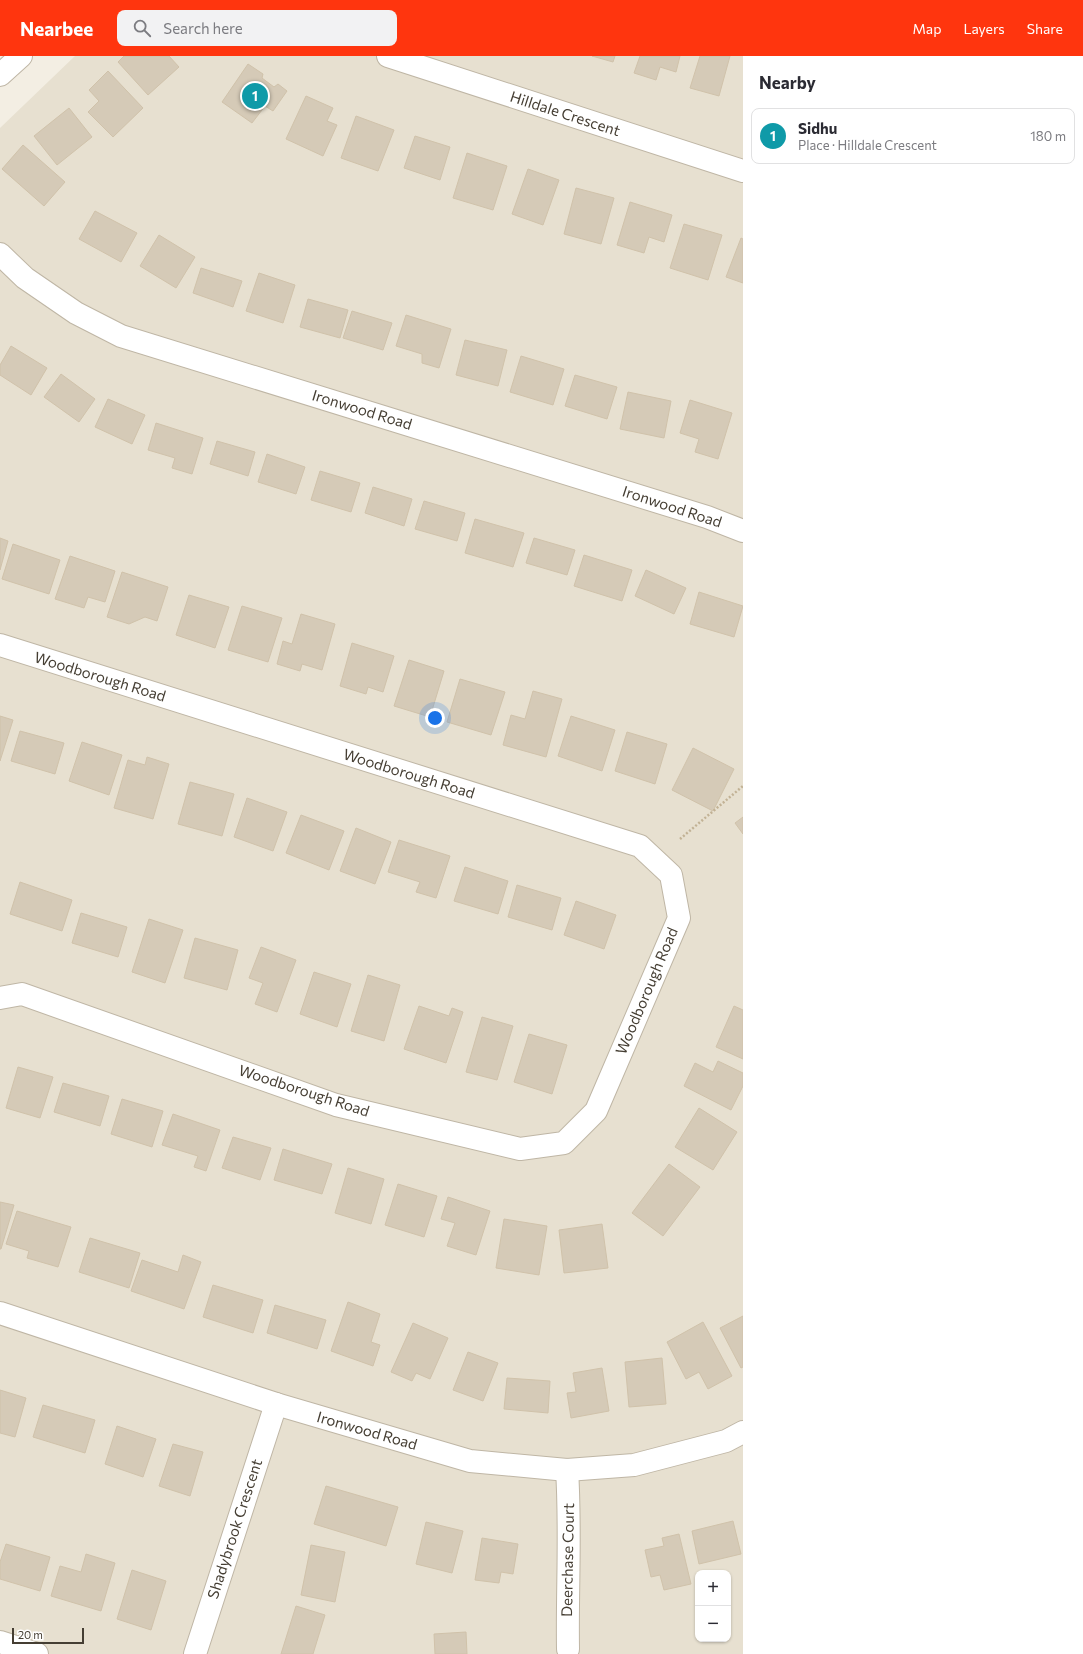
<!DOCTYPE html>
<meta charset="utf-8">
<style>
:root{--surface:#fff;--page:#f2f2f3;--text:#2b2b33;--muted:#7c7c81;--line:#e1e1e2;--accent:#ff350e}
body{margin:0;font-family:Commissioner,sans-serif;background:var(--page);color:var(--text)}
.controls{position:absolute;right:12px;bottom:12px;display:grid;overflow:hidden;border-radius:8px;box-shadow:0 1px 3px #0004}
.controls button{width:36px;height:36px;display:grid;place-items:center;padding:0;border:0;border-bottom:1px solid var(--line);background:var(--surface);color:var(--text);font:20px sans-serif}
.scale{position:absolute;left:12px;bottom:10px;width:72px;box-sizing:border-box;padding-left:4px;border:2px solid #453e33;border-top:0;font-size:11px;line-height:14px;white-space:nowrap;color:#453e33;-webkit-text-stroke:3px #fff;paint-order:stroke}
.you{position:absolute;left:435px;top:662px;width:14px;height:14px;margin:-10px;border:3px solid #fff;border-radius:50%;background:#1a73e8;box-shadow:0 0 0 6px #1a73e833}
.badge{display:grid;place-items:center;width:26px;height:26px;border-radius:50%;background:var(--accent);color:#fff;font-size:13px;font-weight:700}
.pin{position:absolute;translate:-50% -50%;border:2px solid #fff;box-shadow:0 1px 4px #0006}
.list{margin:0;padding:0;list-style:none}
h2{display:flex;justify-content:space-between;align-items:center;height:52px;margin:0;padding:0 16px;font-size:17px}
h2 small{font-size:13px;font-weight:400;color:var(--muted)}
.list li{display:grid;grid-template-columns:26px 1fr auto;gap:12px;align-items:center;box-sizing:border-box;height:56px;margin:0 8px 8px;padding:0 8px;border:1px solid var(--line);border-radius:8px}
.list b{display:block;font-size:15px;white-space:nowrap}
.list p{margin:0;font-size:13px;white-space:nowrap;color:var(--muted)}
.list em{font-size:13px;font-style:normal;color:var(--muted)}
.icon{flex:none;width:22px;height:22px;fill:none;stroke:currentColor;stroke-width:2;stroke-linecap:round;stroke-linejoin:round}
.map{position:relative;flex:none;width:743px;height:1598px;overflow:hidden}
header{display:flex;align-items:center;gap:24px;box-sizing:border-box;height:56px;padding:0 20px;background:var(--accent);color:#fff}
header strong{font-size:19px}
nav{display:flex;gap:22px;margin-inline-start:auto;font-size:14px}
.search{width:280px;height:36px;background:var(--page);display:flex;align-items:center;gap:10px;box-sizing:border-box;padding:0 14px;border-radius:8px;color:var(--muted);font-size:15px}
main{display:flex}
aside{flex:1;background:var(--surface)}
.map>svg:first-child{display:block}
</style>
<header>
<strong>Nearbee</strong>
<div class="search"><svg class="icon" aria-label="search" viewBox="0 0 24 24"><circle cx="10" cy="10" r="6"/><path d="M15 15l6 6"/></svg>Search here</div>
<nav><a>Map</a><a>Layers</a><a>Share</a></nav>
</header>
<main>
<div class="map">
<svg width="743" height="1598" viewBox="0 0 743 1598">
<rect width="100%" height="100%" fill="#f3eee3"/>
<path fill="#e7e0d0" fill-rule="evenodd" d="M75,0H743V1598H0V72ZM698,1517H728V1583H698Z"/>
<g fill="#d5cab7" stroke="#d0c2aa">
<path d="M124,0H169L179,11L148,39L118,6Z"/>
<path d="M592,0H615L613,6Z"/>
<path d="M640,0H680L676,16L660,11L656,24L634,17Z"/>
<path d="M700,0H730L719,40L690,32Z"/>
<path d="M248,8L263,18L262,22L274,31L278,28L287,35L273,55L265,50L252,67L222,46Z"/>
<path d="M108,15L143,52L113,81L88,56L99,45L89,34Z"/>
<path d="M306,40L333,52L327,65L337,69L323,100L286,83Z"/>
<path d="M69,52L92,81L57,109L34,80Z"/>
<path d="M356,60L394,74L378,115L341,102Z"/>
<path d="M415,80L450,91L440,124L404,112Z"/>
<path d="M23,89L65,126L44,150L2,113Z"/>
<path d="M467,97L507,110L493,154L453,142Z"/>
<path d="M528,113L559,124L543,169L512,158Z"/>
<path d="M576,132L614,142L601,188L564,178Z"/>
<path d="M630,146L672,159L664,186L649,181L644,197L617,189Z"/>
<path d="M95,155L137,177L121,206L79,183Z"/>
<path d="M684,168L722,179L708,224L670,212Z"/>
<path d="M159,179L195,201L176,232L140,210Z"/>
<path d="M741,182L743,183V227L726,221Z"/>
<path d="M201,212L242,225L233,251L193,237Z"/>
<path d="M259,217L295,229L283,267L246,255Z"/>
<path d="M308,243L348,254L340,282L300,271Z"/>
<path d="M352,255L392,267L383,294L343,282Z"/>
<path d="M406,259L451,273L439,312L422,307V298L396,290Z"/>
<path d="M465,284L507,294L498,330L456,319Z"/>
<path d="M11,290L47,312L31,339L0,319V309Z"/>
<path d="M521,300L564,313L553,349L510,336Z"/>
<path d="M61,318L95,343L79,366L44,341Z"/>
<path d="M575,319L617,331L607,363L565,350Z"/>
<path d="M628,336L671,345L664,382L620,373Z"/>
<path d="M108,343L145,359L132,388L95,371Z"/>
<path d="M690,344L732,357L718,403L695,396L699,383L680,377Z"/>
<path d="M156,367L203,382L192,418L172,412L175,402L148,394Z"/>
<path d="M217,385L255,396L248,420L210,408Z"/>
<path d="M267,398L305,411L296,438L258,426Z"/>
<path d="M320,415L360,427L351,456L311,444Z"/>
<path d="M373,431L412,443L404,470L365,457Z"/>
<path d="M424,445L465,457L457,485L415,473Z"/>
<path d="M475,463L524,477L513,511L465,497Z"/>
<path d="M0,482L8,485L0,514Z"/>
<path d="M534,482L575,494L567,519L526,507Z"/>
<path d="M13,488L60,504L49,538L2,523Z"/>
<path d="M584,499L632,514L622,545L574,530Z"/>
<path d="M70,500L115,515L105,546L88,541L84,552L55,543Z"/>
<path d="M646,514L686,532L674,558L635,540Z"/>
<path d="M122,516L168,531L157,565L145,561L129,568L107,561Z"/>
<path d="M699,536L743,550L734,581L690,568Z"/>
<path d="M189,539L229,551L215,592L176,579Z"/>
<path d="M242,550L282,562L268,606L228,594Z"/>
<path d="M301,558L335,568L322,614L302,608L300,615L277,608L283,585L292,588Z"/>
<path d="M352,587L394,600L383,636L368,631L366,638L340,630Z"/>
<path d="M409,604L444,615L430,661L394,650Z"/>
<path d="M460,623L505,636L491,679L447,666Z"/>
<path d="M533,635L562,643L546,701L503,689L511,659L525,663Z"/>
<path d="M0,660L13,664L0,705Z"/>
<path d="M571,660L615,674L602,715L558,700Z"/>
<path d="M20,675L64,687L55,718L11,705Z"/>
<path d="M627,676L667,688L655,728L615,715Z"/>
<path d="M82,686L122,699L109,739L69,725Z"/>
<path d="M693,692L734,713L713,755L672,734Z"/>
<path d="M147,701L169,708L153,763L114,752L128,704L145,709Z"/>
<path d="M190,726L234,738L222,780L178,768Z"/>
<path d="M247,742L287,756L273,795L234,781Z"/>
<path d="M301,759L344,775L329,814L286,797Z"/>
<path d="M743,761V778L735,767Z"/>
<path d="M356,772L391,786L375,828L340,815Z"/>
<path d="M399,784L450,800L436,842L416,836L420,826L388,816Z"/>
<path d="M465,811L508,825L498,858L454,845Z"/>
<path d="M20,826L72,844L62,875L10,858Z"/>
<path d="M517,829L561,842L552,874L508,861Z"/>
<path d="M576,845L616,859L604,893L564,879Z"/>
<path d="M81,857L127,871L118,901L72,887Z"/>
<path d="M149,863L183,874L165,927L132,916Z"/>
<path d="M195,882L238,894L227,934L184,922Z"/>
<path d="M261,891L296,904L277,956L255,948L263,927L249,922Z"/>
<path d="M314,916L351,928L337,971L300,958Z"/>
<path d="M368,919L400,929L384,985L351,975Z"/>
<path d="M419,950L449,960L452,952L463,956L446,1007L404,993Z"/>
<path d="M734,950L743,954V1003L716,991Z"/>
<path d="M482,961L513,970L497,1024L466,1016Z"/>
<path d="M529,978L567,989L552,1038L514,1026Z"/>
<path d="M718,1005L743,1017V1030L731,1054L684,1030L695,1007L713,1016Z"/>
<path d="M18,1011L53,1021L40,1062L6,1052Z"/>
<path d="M63,1027L109,1040L100,1070L54,1056Z"/>
<path d="M122,1043L163,1055L152,1091L111,1078Z"/>
<path d="M699,1052L737,1076L713,1114L675,1091Z"/>
<path d="M173,1058L220,1074L206,1115L194,1111L198,1100L162,1089Z"/>
<path d="M233,1081L271,1092L260,1124L222,1112Z"/>
<path d="M283,1093L332,1108L322,1138L274,1124Z"/>
<path d="M669,1108L700,1131L663,1180L632,1157Z"/>
<path d="M348,1112L384,1123L371,1168L335,1157Z"/>
<path d="M398,1128L437,1140L424,1181L385,1169Z"/>
<path d="M448,1141L490,1155L476,1199L447,1190L455,1167L441,1163Z"/>
<path d="M0,1146L14,1149L1,1193H0Z"/>
<path d="M17,1155L71,1171L58,1211L27,1202L29,1195L6,1188Z"/>
<path d="M504,1163L547,1170L539,1219L496,1212Z"/>
<path d="M602,1168L608,1212L564,1217L559,1174Z"/>
<path d="M90,1182L140,1197L129,1232L79,1216Z"/>
<path d="M183,1199L201,1206L184,1253L131,1235L142,1204L178,1216Z"/>
<path d="M213,1229L263,1244L253,1277L203,1261Z"/>
<path d="M348,1246L380,1258L371,1286L380,1289L373,1310L331,1295Z"/>
<path d="M275,1249L326,1264L317,1293L267,1277Z"/>
<path d="M743,1260V1311L741,1312L720,1272Z"/>
<path d="M703,1266L732,1320L708,1333L699,1316L686,1323L667,1286Z"/>
<path d="M413,1267L448,1282L430,1323L416,1317L412,1325L391,1316Z"/>
<path d="M468,1296L498,1307L483,1345L453,1334Z"/>
<path d="M662,1302L666,1348L629,1351L625,1306Z"/>
<path d="M602,1312L609,1355L571,1362L567,1337L576,1336L573,1317Z"/>
<path d="M507,1322L550,1325L548,1357L504,1353Z"/>
<path d="M0,1334L26,1342L15,1381L0,1377Z"/>
<path d="M43,1349L95,1364L85,1397L33,1381Z"/>
<path d="M117,1370L156,1383L143,1421L105,1408Z"/>
<path d="M173,1388L203,1396L190,1440L159,1430Z"/>
<path d="M326,1430L398,1451L386,1490L314,1468Z"/>
<path d="M733,1465L741,1498L699,1508L692,1475Z"/>
<path d="M426,1466L463,1475L452,1517L416,1508Z"/>
<path d="M679,1478L691,1528L664,1534L660,1519L651,1521L645,1494L664,1490L662,1482Z"/>
<path d="M482,1482L518,1488L513,1518L501,1516L499,1527L475,1524Z"/>
<path d="M6,1488L50,1501L40,1535L0,1523V1506Z"/>
<path d="M311,1489L345,1496L335,1546L301,1539Z"/>
<path d="M86,1498L115,1507L101,1555L51,1540L60,1510L81,1516Z"/>
<path d="M132,1514L166,1525L151,1574L117,1563Z"/>
<path d="M296,1550L325,1559L313,1598H281Z"/>
<path d="M466,1576L467,1598H435L434,1578Z"/>
</g>
<g fill="none" stroke-linecap="round" stroke-linejoin="round">
<defs>
<g id="minor">
<path d="M388,0L743,115"/>
<path d="M0,19L21,0"/>
<path d="M0,198L25,222L76,257L121,280L707,461L743,475"/>
<path d="M0,589L640,790L671,819L679,862L596,1055L564,1087L520,1093L336,1049L22,938L0,942"/>
<path d="M0,1257L276,1348L470,1405L567,1414L634,1409L726,1385L743,1376"/>
<path d="M567,1414C571,1474 567,1534 568,1593"/>
<path d="M0,1586L37,1598"/>
<path d="M195,1598L276,1348"/>
</g>
</defs>
<use href="#minor" stroke="#bfb6a5" stroke-width="24"/>
<path stroke="#c2b295" stroke-width="2.5" stroke-dasharray="2 2" stroke-linecap="butt" d="M680,783L743,730"/>
<use href="#minor" stroke="#fff" stroke-width="22"/>
</g>
<g text-anchor="middle" stroke-width="3" stroke-linejoin="round" paint-order="stroke">
<g font-size="15" fill="#453e33" stroke="#fff">
<text transform="translate(565 58) rotate(18)" y="5">Hilldale Crescent</text>
<text transform="translate(362 354) rotate(17)" y="5">Ironwood Road</text>
<text transform="translate(672 451) rotate(18)" y="5">Ironwood Road</text>
<text transform="translate(100 621) rotate(17)" y="5">Woodborough Road</text>
<text transform="translate(409 718) rotate(17)" y="5">Woodborough Road</text>
<text transform="translate(647 935) rotate(-67)" y="5">Woodborough Road</text>
<text transform="translate(304 1035) rotate(18)" y="5">Woodborough Road</text>
<text transform="translate(367 1375) rotate(16)" y="5">Ironwood Road</text>
<text transform="translate(235 1473) rotate(-72)" y="5">Shadybrook Crescent</text>
<text transform="translate(568 1504) rotate(-89)" y="5">Deerchase Court</text>
</g>
</g>
</svg>
<div class="controls">
<button>+</button>
<button>−</button>
</div>
<div class="scale">20 m</div>
<div class="you"></div>
<div class="pin badge" style="left:255px;top:40px;background:#0f9aa8">1</div>
</div>
<aside>
<h2>Nearby<small></small></h2>
<ul class="list">
<li><span class="badge" style="background:#0f9aa8">1</span><div><b>Sidhu</b><p>Place · Hilldale Crescent</p></div><em>180 m</em></li>
</ul>
</aside>
</main>
